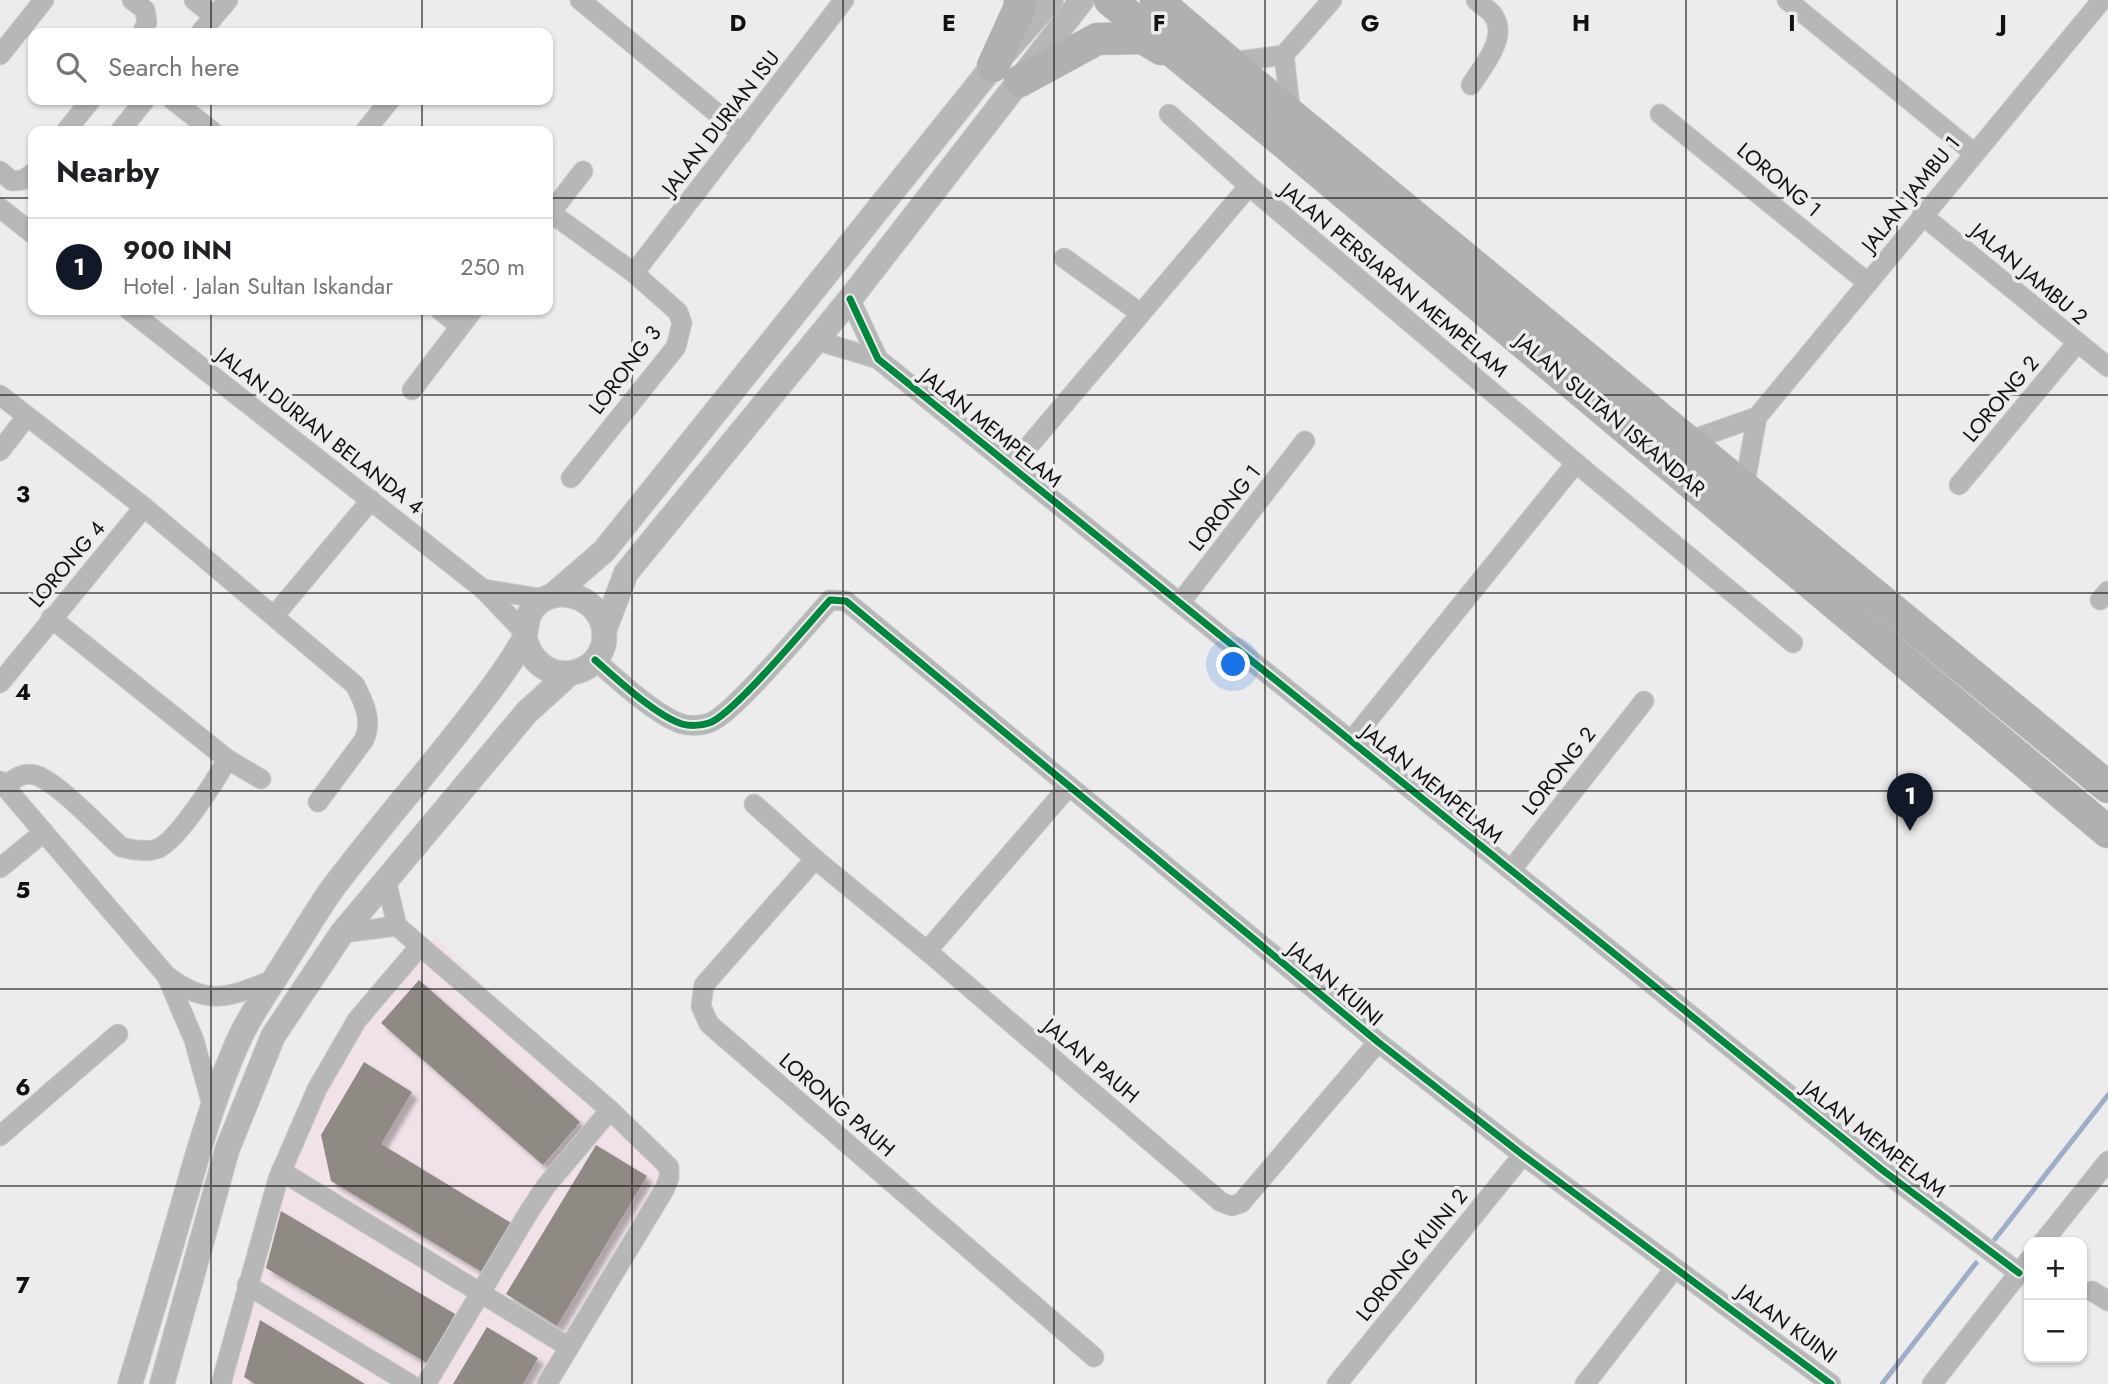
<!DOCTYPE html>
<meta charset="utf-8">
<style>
:root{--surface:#fff;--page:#f2f2f2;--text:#202124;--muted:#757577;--line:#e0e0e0;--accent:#111827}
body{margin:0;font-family:Jost,sans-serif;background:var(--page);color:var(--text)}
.controls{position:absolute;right:21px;bottom:21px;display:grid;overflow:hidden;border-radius:14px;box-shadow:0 2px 5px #0004}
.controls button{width:63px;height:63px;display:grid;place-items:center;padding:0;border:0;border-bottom:2px solid var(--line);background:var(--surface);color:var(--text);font:35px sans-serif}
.you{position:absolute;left:1234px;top:665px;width:24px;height:24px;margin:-18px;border:5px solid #fff;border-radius:50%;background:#1a73e8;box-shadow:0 0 0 10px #1a73e833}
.badge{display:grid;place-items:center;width:46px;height:46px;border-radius:50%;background:var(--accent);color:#fff;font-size:23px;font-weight:700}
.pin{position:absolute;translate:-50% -58px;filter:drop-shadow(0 2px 4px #0008)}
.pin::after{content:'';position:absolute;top:37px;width:24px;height:21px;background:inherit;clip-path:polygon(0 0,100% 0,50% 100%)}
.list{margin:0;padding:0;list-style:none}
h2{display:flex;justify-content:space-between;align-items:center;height:91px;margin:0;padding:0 28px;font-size:30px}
h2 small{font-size:23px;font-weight:400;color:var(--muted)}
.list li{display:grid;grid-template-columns:46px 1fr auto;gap:21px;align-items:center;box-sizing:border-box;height:98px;padding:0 28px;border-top:2px solid var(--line)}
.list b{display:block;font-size:26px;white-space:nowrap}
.list p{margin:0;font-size:23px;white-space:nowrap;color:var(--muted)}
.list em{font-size:23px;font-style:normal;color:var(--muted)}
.icon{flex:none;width:38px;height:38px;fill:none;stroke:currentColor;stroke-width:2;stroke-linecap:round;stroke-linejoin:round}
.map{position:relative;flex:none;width:2108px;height:1384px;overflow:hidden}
.search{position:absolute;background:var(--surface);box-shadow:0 2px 5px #0004;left:28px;top:28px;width:525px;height:77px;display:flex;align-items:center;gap:18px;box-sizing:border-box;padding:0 24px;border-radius:14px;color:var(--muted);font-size:26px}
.panel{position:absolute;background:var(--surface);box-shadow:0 2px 5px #0004;left:28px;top:126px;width:525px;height:189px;border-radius:14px}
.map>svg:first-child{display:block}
</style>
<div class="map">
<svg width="2108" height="1384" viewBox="0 0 2108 1384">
<defs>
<filter id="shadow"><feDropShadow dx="6" dy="6" stdDeviation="2" flood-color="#0004"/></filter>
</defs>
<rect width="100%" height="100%" fill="#edeced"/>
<path fill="#f0e2e8" d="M436,936L669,1178L546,1384H222L278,1179L357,1020Z"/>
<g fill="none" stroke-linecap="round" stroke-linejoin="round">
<g stroke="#9eaec9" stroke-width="5">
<path d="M1995,1239L2108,1095"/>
<path d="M1882,1384L1976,1263"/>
</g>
</g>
<g fill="#908a84" filter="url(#shadow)">
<path d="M419,980L580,1122L543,1165L381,1023Z"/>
<path d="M364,1062L412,1092L381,1144L511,1223L482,1272L331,1181L321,1135Z"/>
<path d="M596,1145L647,1176L557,1326L506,1294Z"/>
<path d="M281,1211L455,1314L427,1363L266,1268Z"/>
<path d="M260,1320L365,1384H255L244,1377Z"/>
<path d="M487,1327L538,1358L523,1384H453Z"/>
</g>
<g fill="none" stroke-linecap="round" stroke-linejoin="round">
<defs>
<g id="minor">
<path d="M132,0L145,10L147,22L142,33"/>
<path d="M194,0L214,16"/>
<path d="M580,0L742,134"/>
<path d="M1787,0L1974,153"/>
<path d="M200,33L228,0"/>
<path d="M0,55L44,0"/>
<path d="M1284,55L1291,115"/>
<path d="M1231,62L1284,55L1332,0"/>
<path d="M1471,85C1483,66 1509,37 1493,15C1489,9 1481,5 1476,0"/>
<path d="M173,100L212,131"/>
<path d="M1169,114L1249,186"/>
<path d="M1660,114L1868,283"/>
<path d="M66,131L91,100"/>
<path d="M120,131L145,100"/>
<path d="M365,131L390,100"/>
<path d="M0,171L12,181L23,180L33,173"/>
<path d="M0,208L33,234"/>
<path d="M551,213L634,273L678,312L682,323L676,347L571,478"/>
<path d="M1922,215L2108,367"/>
<path d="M548,216L583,171"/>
<path d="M1064,258L1140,313"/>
<path d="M634,273L844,0"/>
<path d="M850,299L878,359L1881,1169L2019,1273"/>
<path d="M129,310L483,589L524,632"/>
<path d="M440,310L460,326"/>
<path d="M815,340L878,359"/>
<path d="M412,390L473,310"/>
<path d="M0,395L144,507L355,685C364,703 373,720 364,740L318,802"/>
<path d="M1688,441L1757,417"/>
<path d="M0,451L27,416"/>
<path d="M1011,467L1249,186L1576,463L1793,643"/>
<path d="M1959,485L2077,343"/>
<path d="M1744,488L1757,417L2102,0"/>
<path d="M483,589L545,599"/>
<path d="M2100,600L2108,591"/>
<path d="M1180,603L1305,441"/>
<path d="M274,616L371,500"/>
<path d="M51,618L227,759L261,779"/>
<path d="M595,660C617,679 655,715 682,724C689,726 701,726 709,723C732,716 809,623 830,600L846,601L1378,1042L1523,1155L1831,1384"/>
<path d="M0,683L144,507"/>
<path d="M1351,741L1576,463"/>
<path d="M0,781L166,975C208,1008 229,997 275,979"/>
<path d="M5,786C14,779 22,772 35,775C57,781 102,830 121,847C133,850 148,853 159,848C179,838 217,779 227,759"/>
<path d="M754,804L815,859L927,951L1221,1202L1232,1206L1241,1203L1378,1042"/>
<path d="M815,859L704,985L701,1006L709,1024L1094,1357"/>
<path d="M0,868L44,832"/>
<path d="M1511,870L1644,701"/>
<path d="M386,880L397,926L610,1110L669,1167V1178L664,1190L547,1384"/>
<path d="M342,933L397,926"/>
<path d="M927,951L1069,786"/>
<path d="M168,979L194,1040L212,1105"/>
<path d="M0,1136L118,1034"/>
<path d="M281,1171L569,1347"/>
<path d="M2043,1242L2108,1161"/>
<path d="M247,1285L410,1384"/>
<path d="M2092,1291L2108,1301"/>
<path d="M221,1384L278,1179L317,1089L357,1020L420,946"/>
<path d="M426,1384L530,1210L546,1186L610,1110"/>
<path d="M1337,1384L1523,1155"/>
<path d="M1585,1384L1674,1269"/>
<path d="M1932,1384L2029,1260"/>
</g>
<g id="tertiary">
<path d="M552,596L604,551L993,66L1051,0"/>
<path d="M604,631L626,573L850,299L1082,0"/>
<path d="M130,1384C149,1322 167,1260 185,1198C201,1142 217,1087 241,1035C254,1009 272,984 287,959C302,936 316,912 332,889C372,836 416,785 457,733C480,704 503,675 522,643C528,632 524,618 534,607C554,585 592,594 602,622C619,673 541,698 525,639"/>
<path d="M162,1384L227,1150L273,1036L342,933L527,712L569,674"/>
</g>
<g id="primary">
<path d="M1110,0L1286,144L2108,832"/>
<path d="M1156,0L1291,115L2108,787"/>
<path d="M993,66L1019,9L1020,0"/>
<path d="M1020,81L1097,39L1143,38L1161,49"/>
</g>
</defs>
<use href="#minor" stroke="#cac9ca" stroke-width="21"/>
<use href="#tertiary" stroke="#cac9ca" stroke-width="26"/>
<use href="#primary" stroke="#cac9ca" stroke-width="33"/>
<use href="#minor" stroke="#b7b7b7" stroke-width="19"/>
<use href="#tertiary" stroke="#b7b7b7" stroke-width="24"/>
<use href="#primary" stroke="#b0b0b1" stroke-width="32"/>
<defs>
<g id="cycleway">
<path d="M850,299L878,359L1881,1169L2019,1273"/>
<path d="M595,660C617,679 655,715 682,724C689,726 701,726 709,723C732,716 809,623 830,600L846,601L1378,1042L1523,1155L1831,1384"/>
</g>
</defs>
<use href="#cycleway" stroke="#edebee" stroke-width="11"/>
<use href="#cycleway" stroke="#00873e" stroke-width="7"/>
</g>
<path fill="none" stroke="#111112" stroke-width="2" stroke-opacity="0.55" d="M211,0V33M422,0V33M632,0V1384M843,0V1384M1054,0V1384M1265,0V1384M1476,0V1384M1686,0V1384M1897,0V1384M211,100V131M422,100V131M0,198H33M548,198H2108M211,310V1384M422,310V1384M0,395H2108M0,593H2108M0,791H2108M0,989H2108M0,1186H2108"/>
<g text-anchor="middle" stroke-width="7" stroke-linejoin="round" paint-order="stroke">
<g font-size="21" fill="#111112" stroke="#edebee">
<text transform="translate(721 123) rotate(-52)" y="7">JALAN DURIAN ISU</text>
<text transform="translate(1779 180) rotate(40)" y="7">LORONG 1</text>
<text transform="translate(1911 194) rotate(-51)" y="7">JALAN JAMBU 1</text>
<text transform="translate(2029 274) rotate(40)" y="7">JALAN JAMBU 2</text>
<text transform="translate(1394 280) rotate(40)" y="7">JALAN PERSIARAN MEMPELAM</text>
<text transform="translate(625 370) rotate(-53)" y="7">LORONG 3</text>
<text transform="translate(2001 399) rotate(-50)" y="7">LORONG 2</text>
<text transform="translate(1610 415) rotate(40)" y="7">JALAN SULTAN ISKANDAR</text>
<text transform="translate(991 428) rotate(39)" y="7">JALAN MEMPELAM</text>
<text transform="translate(320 431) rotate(38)" y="7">JALAN DURIAN BELANDA 4</text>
<text transform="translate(1225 508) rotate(-52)" y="7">LORONG 1</text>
<text transform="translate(67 564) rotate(-50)" y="7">LORONG 4</text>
<text transform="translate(1559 771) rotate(-52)" y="7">LORONG 2</text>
<text transform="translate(1432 784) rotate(39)" y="7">JALAN MEMPELAM</text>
<text transform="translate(1335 984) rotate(40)" y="7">JALAN KUINI</text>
<text transform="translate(1091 1061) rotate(40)" y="7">JALAN PAUH</text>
<text transform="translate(837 1105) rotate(41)" y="7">LORONG PAUH</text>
<text transform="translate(1874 1139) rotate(38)" y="7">JALAN MEMPELAM</text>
<text transform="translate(1412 1255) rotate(-51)" y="7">LORONG KUINI 2</text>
<text transform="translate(1787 1324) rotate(36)" y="7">JALAN KUINI</text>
</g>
</g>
<g font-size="23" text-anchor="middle" font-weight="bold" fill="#111112" stroke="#edebee" stroke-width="7" stroke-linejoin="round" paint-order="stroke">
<text x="738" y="31">D</text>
<text x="949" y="31">E</text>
<text x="1159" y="31">F</text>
<text x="1370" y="31">G</text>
<text x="1581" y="31">H</text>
<text x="1792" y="31">I</text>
<text x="2003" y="31">J</text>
<text x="23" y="502">3</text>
<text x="23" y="700">4</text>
<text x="23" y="898">5</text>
<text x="23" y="1095">6</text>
<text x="23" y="1293">7</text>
</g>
</svg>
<div class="controls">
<button>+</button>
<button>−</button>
</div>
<div class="you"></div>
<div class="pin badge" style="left:1910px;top:831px">1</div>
<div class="search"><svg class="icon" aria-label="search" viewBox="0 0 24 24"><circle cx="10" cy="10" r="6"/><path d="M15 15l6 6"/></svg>Search here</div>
<section class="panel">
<h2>Nearby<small></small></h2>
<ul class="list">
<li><span class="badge">1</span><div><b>900 INN</b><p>Hotel · Jalan Sultan Iskandar</p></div><em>250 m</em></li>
</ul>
</section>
</div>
